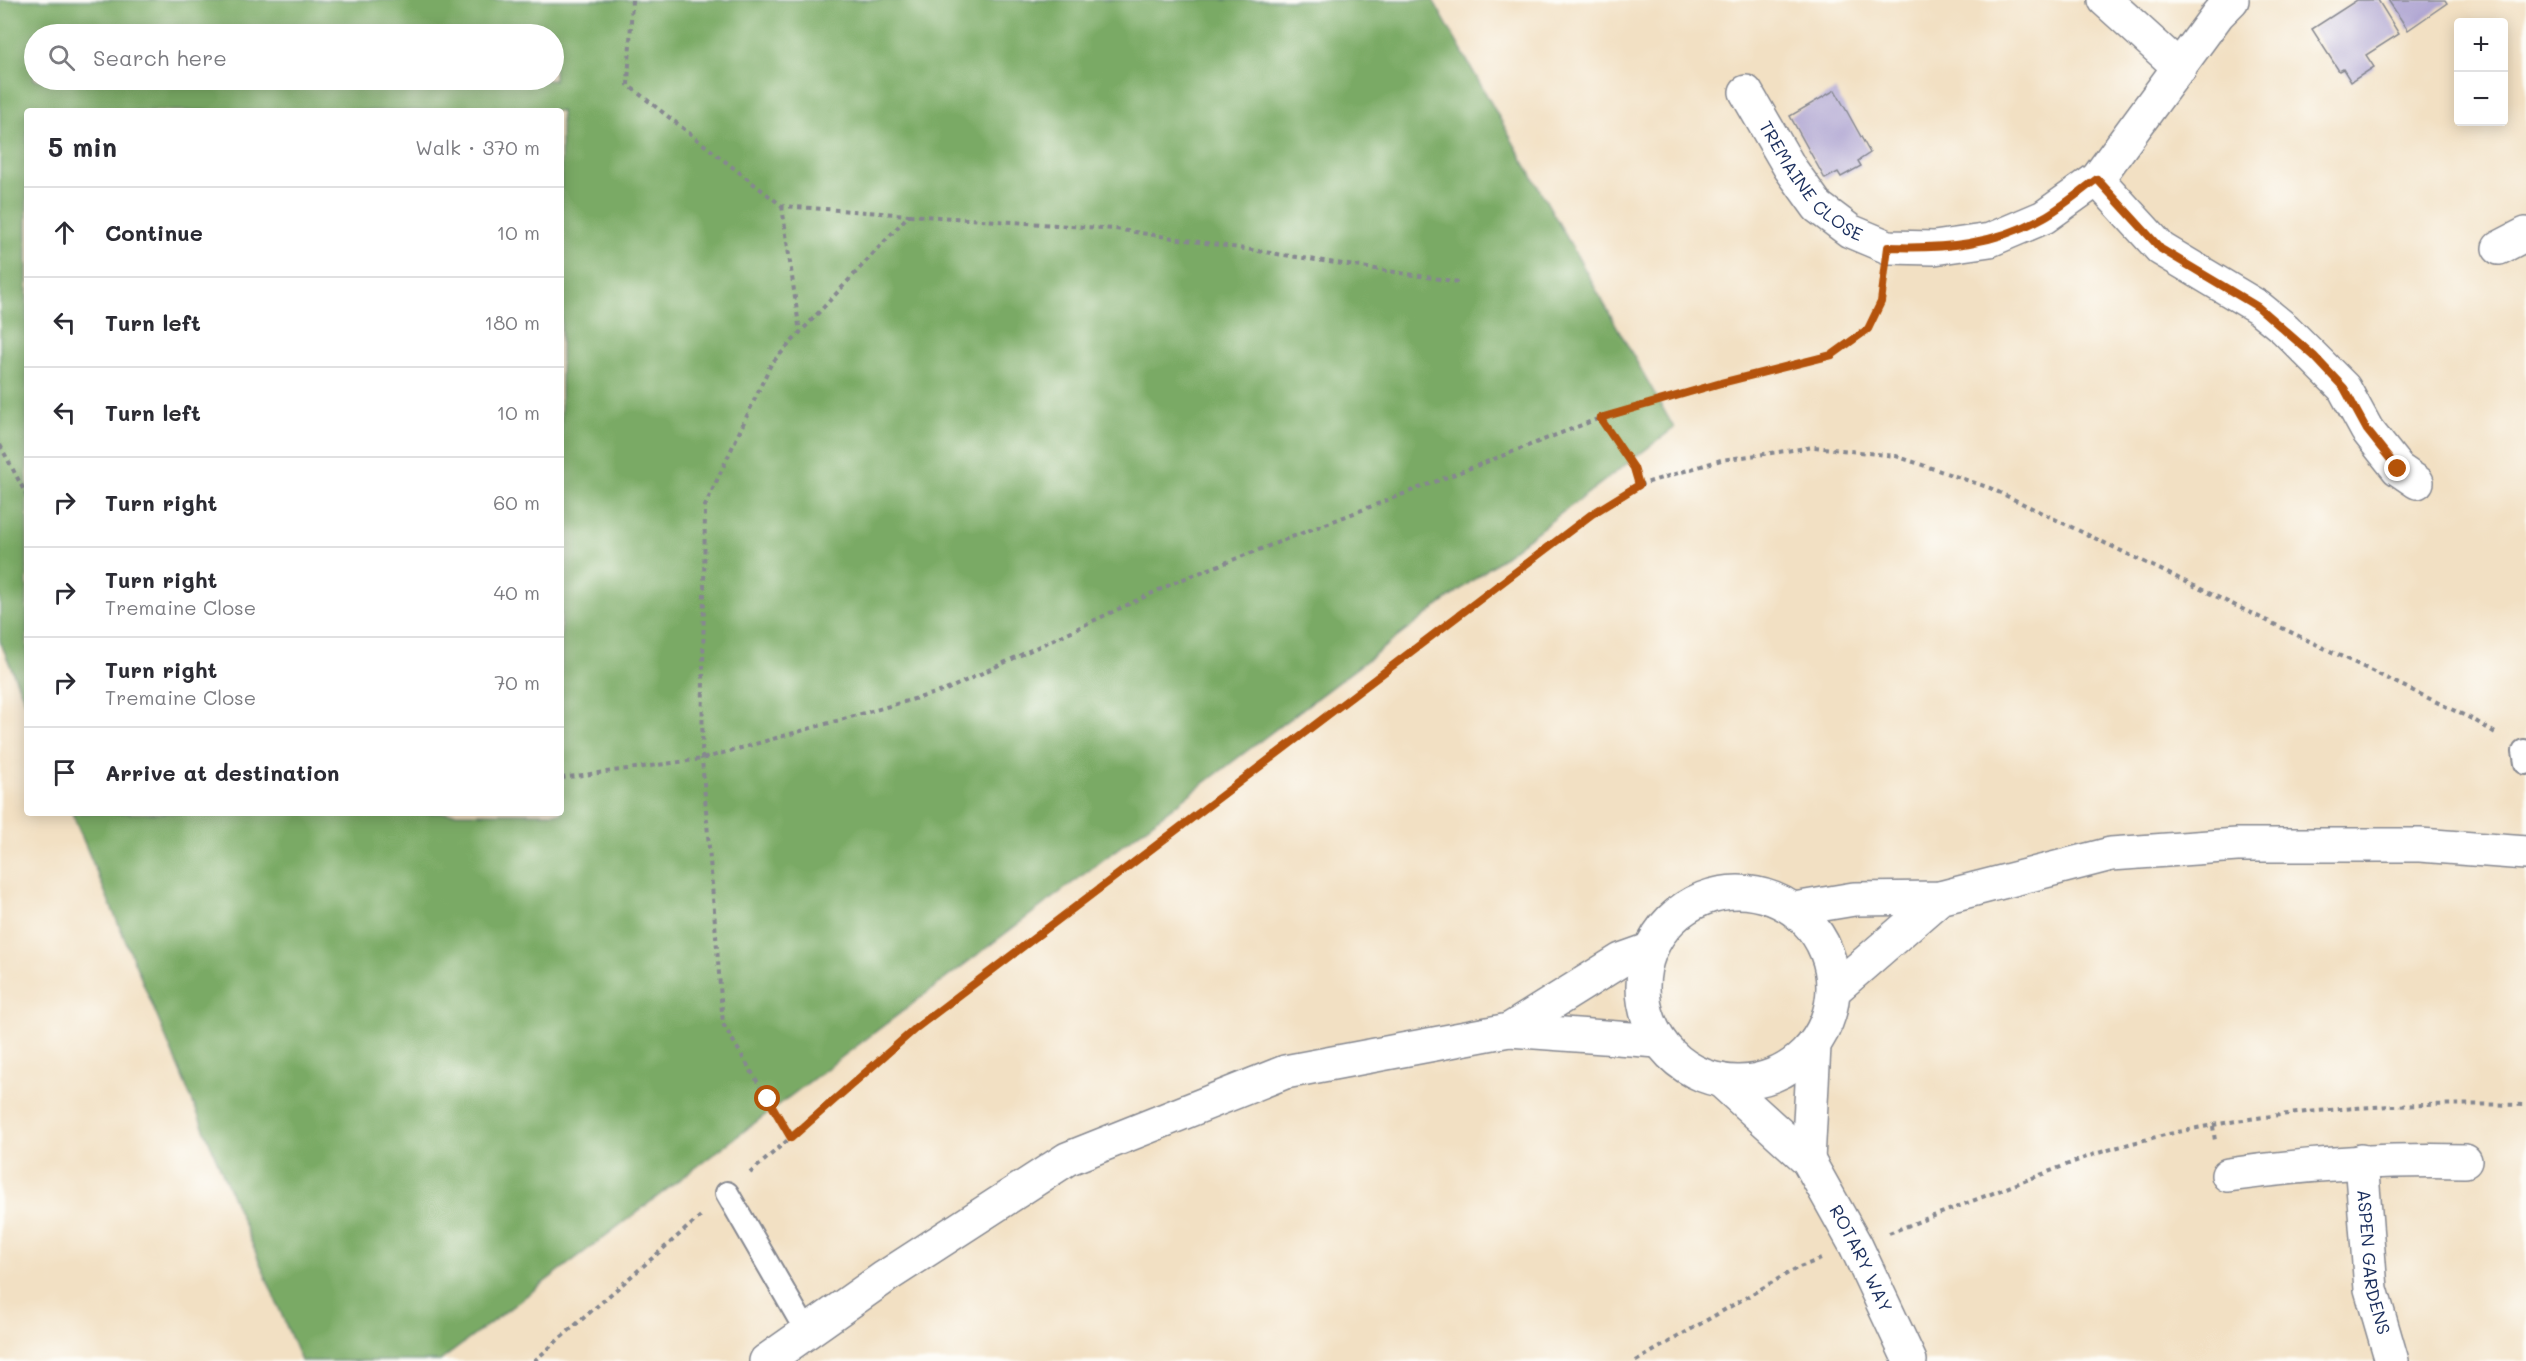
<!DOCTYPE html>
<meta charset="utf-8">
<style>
:root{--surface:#fff;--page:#f7f7f7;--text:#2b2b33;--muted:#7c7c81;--line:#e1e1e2}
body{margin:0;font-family:Mali,sans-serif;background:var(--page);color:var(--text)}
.controls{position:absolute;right:18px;top:18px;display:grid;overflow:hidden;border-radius:6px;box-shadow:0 3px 15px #0003}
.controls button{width:54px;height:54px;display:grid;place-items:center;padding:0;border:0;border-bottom:2px solid var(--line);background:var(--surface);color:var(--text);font:30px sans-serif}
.stop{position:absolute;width:18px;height:18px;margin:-14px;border:4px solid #b45309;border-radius:50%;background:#fff}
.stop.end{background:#b45309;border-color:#fff;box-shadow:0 2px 6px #0008}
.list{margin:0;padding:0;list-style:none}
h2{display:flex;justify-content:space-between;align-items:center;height:78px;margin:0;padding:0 24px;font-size:26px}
h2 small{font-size:20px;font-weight:400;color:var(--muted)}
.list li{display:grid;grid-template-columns:39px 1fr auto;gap:18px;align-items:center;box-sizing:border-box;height:90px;padding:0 24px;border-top:2px solid var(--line)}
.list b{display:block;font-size:22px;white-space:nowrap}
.list p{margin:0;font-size:20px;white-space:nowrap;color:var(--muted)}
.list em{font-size:20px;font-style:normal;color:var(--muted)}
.icon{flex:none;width:33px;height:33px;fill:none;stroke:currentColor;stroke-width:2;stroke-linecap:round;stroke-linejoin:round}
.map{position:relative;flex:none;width:2526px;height:1361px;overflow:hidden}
.search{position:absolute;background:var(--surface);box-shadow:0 3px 15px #0003;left:24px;top:24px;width:540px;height:66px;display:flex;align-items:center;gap:15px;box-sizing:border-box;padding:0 21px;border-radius:33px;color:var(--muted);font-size:22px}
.panel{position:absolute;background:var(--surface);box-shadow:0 3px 15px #0003;left:24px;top:108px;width:540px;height:708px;border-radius:6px}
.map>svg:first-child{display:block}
</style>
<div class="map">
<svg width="2526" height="1361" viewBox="0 0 2526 1361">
<rect width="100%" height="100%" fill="#fdfcf7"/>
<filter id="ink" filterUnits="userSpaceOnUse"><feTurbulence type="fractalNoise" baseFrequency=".0167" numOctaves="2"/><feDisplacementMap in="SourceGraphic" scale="12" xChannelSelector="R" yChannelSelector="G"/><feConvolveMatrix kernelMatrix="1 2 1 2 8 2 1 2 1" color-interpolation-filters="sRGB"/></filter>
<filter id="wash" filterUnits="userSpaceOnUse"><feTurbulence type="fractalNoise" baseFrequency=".008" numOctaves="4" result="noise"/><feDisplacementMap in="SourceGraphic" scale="24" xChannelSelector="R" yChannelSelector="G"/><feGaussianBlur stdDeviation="1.35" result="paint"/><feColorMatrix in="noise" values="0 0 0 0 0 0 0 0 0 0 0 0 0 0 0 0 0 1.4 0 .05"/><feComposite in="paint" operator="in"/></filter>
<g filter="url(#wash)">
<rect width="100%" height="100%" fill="#f2e0c3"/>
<path fill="#7aaa65" stroke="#4a6c62" stroke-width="1.5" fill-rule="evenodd" d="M0,0H1433L1674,428L440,1361H301L72,813H561V111H27V706L0,641ZM34,34H554V80H34Z"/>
<g id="blocks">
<g fill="#b1a7d3">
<path d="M2357,0H2378L2399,34L2366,55L2374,67L2351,82L2343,69L2339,71L2312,29Z"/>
<path d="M2388,0H2445L2447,3L2408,30Z"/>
<path d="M1835,90L1870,153L1858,161L1861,166L1841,177L1838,172L1825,179L1790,116Z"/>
</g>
</g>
</g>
<g filter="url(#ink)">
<use href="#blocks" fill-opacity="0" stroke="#868890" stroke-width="1.5"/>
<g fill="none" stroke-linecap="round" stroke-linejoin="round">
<defs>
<g id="lane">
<path d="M2524,751L2526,763"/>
<path d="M727,1193L807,1332"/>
</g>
<g id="street">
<path d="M2105,0L2180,68"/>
<path id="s1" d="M1746,92L1790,168L1818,207L1850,231L1888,247L1934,248L1990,240L2044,217L2097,179L2218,14L2232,0"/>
<path d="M2097,179L2161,249L2258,307L2285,329L2344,388L2367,430L2398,469L2417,482"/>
<path d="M2499,248L2526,234"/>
<path id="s2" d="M1720,1080L1808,1160L1856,1246L1910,1361"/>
<path d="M1808,1160L1814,1046"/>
<path id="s3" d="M2361,1161L2371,1289L2392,1361"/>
<path d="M2228,1175C2307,1164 2385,1159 2465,1161"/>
</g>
<g id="highway">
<circle cx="1738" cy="987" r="95"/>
<path d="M1794,909L1854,899L1940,898L2111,854L2237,845H2420L2526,853"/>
<path d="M1834,990L1940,898"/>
<path d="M1509,1030L1621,960L1649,950"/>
<path d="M766,1361L885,1277L1067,1159L1285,1072L1509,1030L1658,1041"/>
</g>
</defs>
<use href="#lane" stroke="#868890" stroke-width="26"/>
<use href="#street" stroke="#868890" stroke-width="36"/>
<use href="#highway" stroke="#868890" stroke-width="36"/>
<g stroke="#868890" stroke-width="4" stroke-dasharray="4.5 4.5" stroke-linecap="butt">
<path d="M632,0L628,85L782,206L909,215L771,364L705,506L702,759L723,1024L791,1138"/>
<path d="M782,206L800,333"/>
<path d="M909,215L1115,229L1459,282"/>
<path d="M1600,418L1634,468L1639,485"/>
<path d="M0,445L27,496"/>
<path d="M561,778L702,759L946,690L1178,581L1600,418L1721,383L1832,355L1868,329L1881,302L1883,282"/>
<path d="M2213,1126L2215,1141"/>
<path d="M750,1173L916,1028L1592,514L1639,485L1721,460L1814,447L1896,456L1990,488L2474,720L2497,734"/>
<path d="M1889,1233L2092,1155C2232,1110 2381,1102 2526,1105"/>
<path d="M534,1361L703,1214"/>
<path d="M1636,1361L1797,1268L1821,1259"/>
</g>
<use href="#lane" stroke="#fff" stroke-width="22"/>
<use href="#street" stroke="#fff" stroke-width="33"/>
<use href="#highway" stroke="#fff" stroke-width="33"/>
</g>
</g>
<g fill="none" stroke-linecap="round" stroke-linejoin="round" filter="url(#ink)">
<path stroke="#b45309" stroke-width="8" d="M768,1099L791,1138L916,1028L1592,514L1639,485L1634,468L1600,418L1721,383L1832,355L1868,329L1881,302L1888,247C1944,249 1994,245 2044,217C2062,207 2079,192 2097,179L2161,249L2258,307L2314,356L2344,388L2367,430L2398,469"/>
</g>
<g text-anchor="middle" stroke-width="4.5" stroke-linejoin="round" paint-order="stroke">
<g font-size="18" fill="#1b2f5e" stroke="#fdfcf7">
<text dy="6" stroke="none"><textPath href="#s1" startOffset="112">TREMAINE CLOSE</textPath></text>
<text dy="6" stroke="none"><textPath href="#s2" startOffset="231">ROTARY WAY</textPath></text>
<text dy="6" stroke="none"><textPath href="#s3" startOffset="102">ASPEN GARDENS</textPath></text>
</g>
</g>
</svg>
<div class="controls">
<button>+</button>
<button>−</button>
</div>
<div class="stop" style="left:768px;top:1099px"></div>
<div class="stop end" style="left:2398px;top:469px"></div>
<div class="search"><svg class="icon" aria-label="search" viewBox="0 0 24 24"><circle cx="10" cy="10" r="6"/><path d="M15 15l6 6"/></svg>Search here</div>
<section class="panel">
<h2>5 min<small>Walk · 370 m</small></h2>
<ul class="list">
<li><svg class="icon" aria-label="ahead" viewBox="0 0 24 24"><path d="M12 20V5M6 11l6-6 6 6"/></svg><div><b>Continue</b></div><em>10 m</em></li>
<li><svg class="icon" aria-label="left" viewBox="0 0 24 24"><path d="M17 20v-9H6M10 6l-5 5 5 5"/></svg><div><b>Turn left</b></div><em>180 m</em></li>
<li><svg class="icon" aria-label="left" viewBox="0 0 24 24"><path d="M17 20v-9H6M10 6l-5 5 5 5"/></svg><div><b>Turn left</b></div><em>10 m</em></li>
<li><svg class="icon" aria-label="right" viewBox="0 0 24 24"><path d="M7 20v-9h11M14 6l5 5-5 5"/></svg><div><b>Turn right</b></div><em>60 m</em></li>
<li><svg class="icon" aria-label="right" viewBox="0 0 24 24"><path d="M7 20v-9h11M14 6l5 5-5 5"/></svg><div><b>Turn right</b><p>Tremaine Close</p></div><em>40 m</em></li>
<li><svg class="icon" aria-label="right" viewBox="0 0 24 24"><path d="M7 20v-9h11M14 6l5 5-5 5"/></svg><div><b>Turn right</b><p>Tremaine Close</p></div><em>70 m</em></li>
<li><svg class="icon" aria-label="arrive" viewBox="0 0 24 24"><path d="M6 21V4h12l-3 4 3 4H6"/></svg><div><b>Arrive at destination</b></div></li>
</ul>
</section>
</div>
